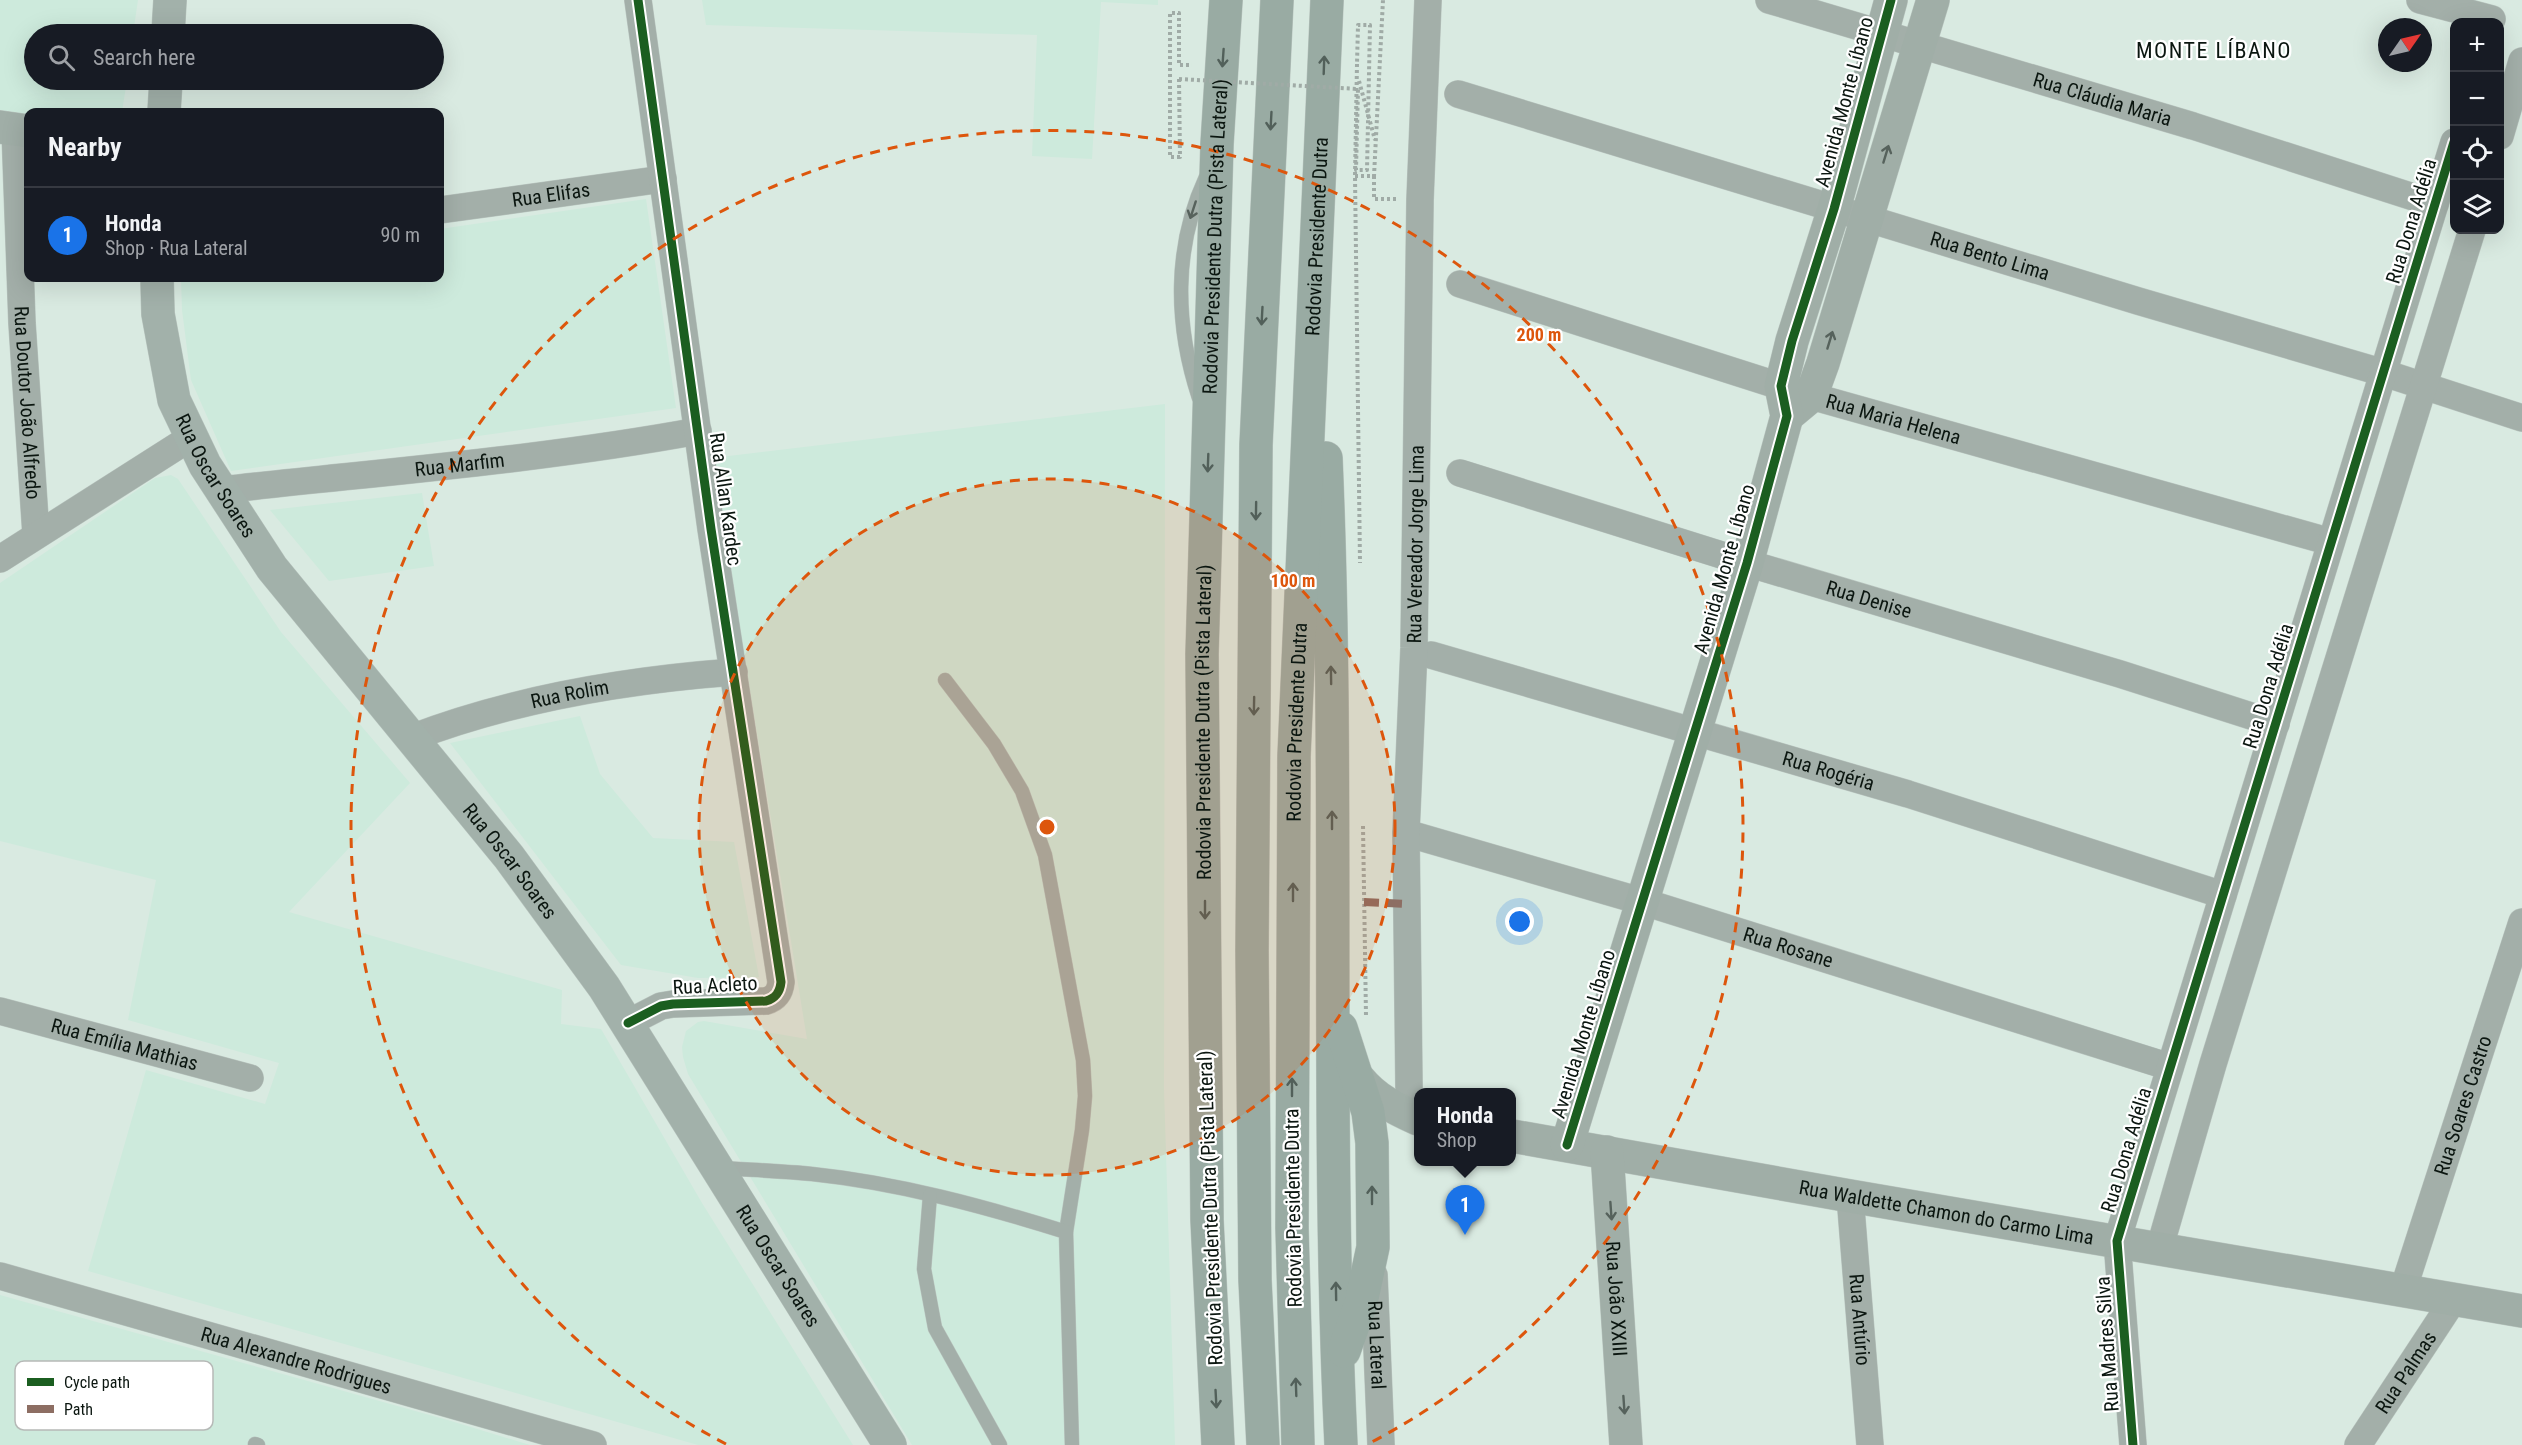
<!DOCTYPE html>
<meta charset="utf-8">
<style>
:root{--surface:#171b24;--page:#242831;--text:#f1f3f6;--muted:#9ea1a6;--line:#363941;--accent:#1a73e8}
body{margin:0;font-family:"Roboto Condensed",sans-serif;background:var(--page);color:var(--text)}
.controls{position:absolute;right:18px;top:18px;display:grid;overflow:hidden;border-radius:12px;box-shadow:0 6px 24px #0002}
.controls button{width:54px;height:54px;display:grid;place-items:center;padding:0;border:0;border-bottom:2px solid var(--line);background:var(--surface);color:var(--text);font:30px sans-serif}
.compass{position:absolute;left:2378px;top:18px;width:54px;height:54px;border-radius:50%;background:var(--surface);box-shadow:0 6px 24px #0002;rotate:56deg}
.you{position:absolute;left:1520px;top:922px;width:21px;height:21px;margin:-15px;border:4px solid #fff;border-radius:50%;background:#1a73e8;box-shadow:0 0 0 9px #1a73e833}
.badge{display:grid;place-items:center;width:39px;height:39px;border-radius:50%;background:var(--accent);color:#fff;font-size:20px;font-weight:700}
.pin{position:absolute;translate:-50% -50px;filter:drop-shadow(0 2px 3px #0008)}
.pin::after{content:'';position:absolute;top:32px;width:21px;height:18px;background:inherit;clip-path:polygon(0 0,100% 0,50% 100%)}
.popup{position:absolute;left:1414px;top:1088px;width:102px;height:78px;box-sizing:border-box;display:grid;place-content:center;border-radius:12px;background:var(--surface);filter:drop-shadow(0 2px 4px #0005);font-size:20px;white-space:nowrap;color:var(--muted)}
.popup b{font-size:22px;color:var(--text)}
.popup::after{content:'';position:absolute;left:50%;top:100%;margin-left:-12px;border:12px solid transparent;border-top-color:var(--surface)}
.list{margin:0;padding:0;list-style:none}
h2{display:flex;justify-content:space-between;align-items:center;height:78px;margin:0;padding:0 24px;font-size:26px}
h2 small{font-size:20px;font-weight:400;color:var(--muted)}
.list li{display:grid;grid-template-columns:39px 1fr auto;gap:18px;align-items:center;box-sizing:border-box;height:96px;padding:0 24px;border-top:2px solid var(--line)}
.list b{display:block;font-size:22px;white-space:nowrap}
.list p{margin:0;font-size:20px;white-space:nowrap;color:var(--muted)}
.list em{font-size:20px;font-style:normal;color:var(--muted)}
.icon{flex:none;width:33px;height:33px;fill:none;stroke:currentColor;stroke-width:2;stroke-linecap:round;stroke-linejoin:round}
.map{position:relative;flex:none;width:2522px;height:1445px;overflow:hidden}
.search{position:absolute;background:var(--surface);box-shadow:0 6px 24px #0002;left:24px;top:24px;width:420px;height:66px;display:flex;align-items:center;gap:15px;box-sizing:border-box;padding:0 21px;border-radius:33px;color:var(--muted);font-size:22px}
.panel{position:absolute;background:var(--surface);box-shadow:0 6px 24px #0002;left:24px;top:108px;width:420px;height:174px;border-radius:12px}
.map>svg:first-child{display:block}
</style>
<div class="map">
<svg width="2522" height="1445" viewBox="0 0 2522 1445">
<rect width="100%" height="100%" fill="#d9eae1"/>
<g fill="#cdeadc">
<path d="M0,0H138L133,34H34V80H127L122,112H28V116L0,112Z"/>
<path d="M702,0H1158V5L1101,2L1092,159L1032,156L1037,35L706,25Z"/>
<path d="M646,199L676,408L231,471L191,380L182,310L181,278H440V229Z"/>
<path d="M1165,404L1164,1089L1175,1445H912L688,1074L683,1057L682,1047L686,1031L698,1022L704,1021L807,1039L712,458Z"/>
<path d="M171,475L178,479L281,632L410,783L289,912L562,990L561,1024L601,1029L702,1203L853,1445H698L88,1271L146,1070L265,1104L279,1063L128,1020L156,880L0,841V583L155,478Z"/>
<path d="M422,493L434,566L329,581L270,510Z"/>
<path d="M580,716L600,774L653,838L734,842L759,977L698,978L621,965L450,743Z"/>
<path d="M0,1295L451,1421L530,1445H0Z"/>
</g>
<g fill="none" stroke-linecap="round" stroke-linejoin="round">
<defs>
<g id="lane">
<path d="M1199,398C1175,325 1173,248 1206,177"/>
<path d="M945,680L994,744L1022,791L1045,855L1083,1060L1085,1096L1082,1130L1066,1232"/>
<path d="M721,1168C751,1170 782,1171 812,1174C898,1183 983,1206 1066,1232L1072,1445"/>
<path d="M930,1195L924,1269L935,1328L1000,1445"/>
<path d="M255,1444L258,1445"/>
</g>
<g id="street">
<path id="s1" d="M1769,0L2193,126L2435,204"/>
<path d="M2420,0L2492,19"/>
<path id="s2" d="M1458,94L2138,301L2384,373L2522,418"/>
<path id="s3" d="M15,129L22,323L36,535"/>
<path d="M2500,136L2522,61"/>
<path id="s4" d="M440,210L663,179"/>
<path id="s5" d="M1460,284L1811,396L2331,542"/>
<path id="s6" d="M1460,473L1747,563L2120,674L2276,724"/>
<path id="s7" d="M221,490C380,472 540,460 698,431"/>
<path d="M0,559L190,438"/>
<path id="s8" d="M1431,655L1908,794L2223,895"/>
<path id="s9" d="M411,738C513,699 626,680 734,672"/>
<path id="s10" d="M1406,833L1644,902L2170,1067"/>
<path id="s11" d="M0,1011L250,1078"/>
<path d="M628,1023L661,1006L673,1004L766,1001C776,998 780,992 781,982L711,529L638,0"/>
<path id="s12" d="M1409,1087L1406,833L1414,648L1420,200L1428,0"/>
<path id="s13" d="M1850,1196L1870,1445"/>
<path d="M2159,1250L2213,1064L2472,230"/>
<path id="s14" d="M1374,1275L1381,1445"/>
<path id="s15" d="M0,1276L593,1445"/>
<path id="s16" d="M2403,1290L2522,922"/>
<path d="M2133,1445L2117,1241L2454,142"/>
<path id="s17" d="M2358,1445L2454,1299"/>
</g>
<g id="secondary">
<path d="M0,127L28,131"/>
<path d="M1787,416L1811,396L1823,363L1933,0"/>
<path d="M1359,1079C1375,1099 1396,1109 1418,1119"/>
<path id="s18" d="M1512,1136L1850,1196L2522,1311"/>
<path d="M1567,1145L1747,563L1787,416L1781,386L1792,341L1834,209L1891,0"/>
<path id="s19" d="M1607,1152L1626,1445"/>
</g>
<g id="primary">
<path d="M168,34L170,0"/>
<path d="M164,112L166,80"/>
<path id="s20" d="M157,278L158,314L174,400L205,465L272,568L509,857L604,987L890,1445"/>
</g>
<g id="highway">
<path d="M1326,458C1340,787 1325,1116 1341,1445"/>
<path d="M1341,1028L1368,1112L1372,1143L1373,1247L1361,1303L1344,1351"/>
<path id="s21" d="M1218,1445L1207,1220L1202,654L1217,144L1226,0"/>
<path d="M1263,1445L1255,1280L1252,951L1256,445L1277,0"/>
<path id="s22" d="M1298,1445L1292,1228L1294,756L1327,0"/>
</g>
</defs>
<use href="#lane" stroke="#bac6c0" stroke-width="15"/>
<use href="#street" stroke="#bac6c0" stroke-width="28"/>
<use href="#secondary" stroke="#bac6c0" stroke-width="34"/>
<use href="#primary" stroke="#bac6c0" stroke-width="34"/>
<use href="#highway" stroke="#bac6c0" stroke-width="34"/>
<g stroke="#a0aba6" stroke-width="4" stroke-dasharray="3 3" stroke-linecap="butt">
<path d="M1357,64L1355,176L1360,563"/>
<path d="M1179,79L1180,157H1170V13H1179V65H1192"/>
<path d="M1359,81L1375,140"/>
<path d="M1355,176H1374L1383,0"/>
<path d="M1374,176V199H1396"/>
<path d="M1363,826L1366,1016"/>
</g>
<use href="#lane" stroke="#a3afa9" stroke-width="14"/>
<use href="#street" stroke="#a3afa9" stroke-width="27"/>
<use href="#secondary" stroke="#a0aea7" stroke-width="33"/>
<use href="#primary" stroke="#a2b1aa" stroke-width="33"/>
<use href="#highway" stroke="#99aba3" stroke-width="33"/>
<path stroke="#a0aba6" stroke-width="4" stroke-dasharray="3 3" stroke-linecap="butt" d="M1179,79L1358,89L1356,170H1367L1370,25H1358L1357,64"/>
<path stroke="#8d6e63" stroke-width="8" stroke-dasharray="15 8" stroke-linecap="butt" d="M1364,902L1407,904"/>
<defs>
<g id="cycleway">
<path d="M628,1023L661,1006L673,1004L766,1001C776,998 780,992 781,982L711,529L638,0"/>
<path d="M1567,1145L1747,563L1787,416L1781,386L1792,341L1834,209L1891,0"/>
<path d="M2133,1445L2117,1241L2454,142"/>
</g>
</defs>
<use href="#cycleway" stroke="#fff" stroke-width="13"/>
<use href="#cycleway" stroke="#1b5e20" stroke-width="9"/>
</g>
<defs><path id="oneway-shaft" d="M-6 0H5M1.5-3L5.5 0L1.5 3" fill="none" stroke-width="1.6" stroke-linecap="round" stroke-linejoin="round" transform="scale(1.5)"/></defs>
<g stroke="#52605a">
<use href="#oneway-shaft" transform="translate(1223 58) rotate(94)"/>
<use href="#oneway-shaft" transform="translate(1324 65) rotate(-88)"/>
<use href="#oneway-shaft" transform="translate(1271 121) rotate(93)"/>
<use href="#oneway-shaft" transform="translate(1262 316) rotate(93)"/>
<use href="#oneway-shaft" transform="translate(1208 463) rotate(92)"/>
<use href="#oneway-shaft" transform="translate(1256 511) rotate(91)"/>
<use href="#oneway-shaft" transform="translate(1331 675) rotate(-91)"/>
<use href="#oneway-shaft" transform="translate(1254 706) rotate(91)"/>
<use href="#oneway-shaft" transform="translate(1332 820) rotate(-90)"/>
<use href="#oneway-shaft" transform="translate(1293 892) rotate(-90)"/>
<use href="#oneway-shaft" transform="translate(1205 910) rotate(90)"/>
<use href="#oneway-shaft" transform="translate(1292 1087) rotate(-90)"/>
<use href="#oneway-shaft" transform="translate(1372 1195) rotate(-90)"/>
<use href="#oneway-shaft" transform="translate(1336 1291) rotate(-91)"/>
<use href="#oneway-shaft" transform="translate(1296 1387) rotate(-92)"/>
<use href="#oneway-shaft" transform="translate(1216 1399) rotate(87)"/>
</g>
<g stroke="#56625c">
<use href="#oneway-shaft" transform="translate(1886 154) rotate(-73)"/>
<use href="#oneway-shaft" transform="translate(1830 340) rotate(-73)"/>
<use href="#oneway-shaft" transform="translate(1611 1211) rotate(86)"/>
<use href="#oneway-shaft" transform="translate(1624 1405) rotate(86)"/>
</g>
<use stroke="#57625c" href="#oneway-shaft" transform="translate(1193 210) rotate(108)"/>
<circle cx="1047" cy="827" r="348" fill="#dd560c" fill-opacity=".12"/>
<g fill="none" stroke="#dd560c" stroke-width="3" stroke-dasharray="10 8">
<circle cx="1047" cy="827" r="348"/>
<path d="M726 1444A696 696 0 1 1 1368 1444"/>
</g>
<g text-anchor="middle" stroke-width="4.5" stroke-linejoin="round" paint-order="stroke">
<g font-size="20" fill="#0b1610" stroke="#fff">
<text dy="7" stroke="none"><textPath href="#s1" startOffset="348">Rua Cláudia Maria</textPath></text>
<text transform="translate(1844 102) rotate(-75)" y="7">Avenida Monte Líbano</text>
<text dy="7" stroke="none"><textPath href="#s4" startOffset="112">Rua Elifas</textPath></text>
<text transform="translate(2411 221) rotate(-73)" y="7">Rua Dona Adélia</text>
<text dy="7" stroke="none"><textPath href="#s21" startOffset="1209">Rodovia Presidente Dutra (Pista Lateral)</textPath></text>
<text dy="7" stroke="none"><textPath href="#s22" startOffset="1209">Rodovia Presidente Dutra</textPath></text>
<text dy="7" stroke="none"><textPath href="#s2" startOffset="556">Rua Bento Lima</textPath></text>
<text dy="7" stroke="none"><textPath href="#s3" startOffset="274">Rua Doutor João Alfredo</textPath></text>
<text dy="7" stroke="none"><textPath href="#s5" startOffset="454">Rua Maria Helena</textPath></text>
<text dy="7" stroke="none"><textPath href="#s7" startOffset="240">Rua Marfim</textPath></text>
<text dy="7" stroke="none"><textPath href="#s20" startOffset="210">Rua Oscar Soares</textPath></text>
<text transform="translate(726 499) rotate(82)" y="7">Rua Allan Kardec</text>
<text dy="7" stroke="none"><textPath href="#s12" startOffset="543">Rua Vereador Jorge Lima</textPath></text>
<text transform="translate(1724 569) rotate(-74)" y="7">Avenida Monte Líbano</text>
<text dy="7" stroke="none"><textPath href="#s6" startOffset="428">Rua Denise</textPath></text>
<text transform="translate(2268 686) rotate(-73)" y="7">Rua Dona Adélia</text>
<text dy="7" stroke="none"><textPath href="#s9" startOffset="165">Rua Rolim</textPath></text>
<text dy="7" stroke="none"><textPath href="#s21" startOffset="723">Rodovia Presidente Dutra (Pista Lateral)</textPath></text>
<text dy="7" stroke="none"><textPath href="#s22" startOffset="723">Rodovia Presidente Dutra</textPath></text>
<text dy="7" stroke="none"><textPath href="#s8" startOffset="414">Rua Rogéria</textPath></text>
<text dy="7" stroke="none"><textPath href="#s20" startOffset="696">Rua Oscar Soares</textPath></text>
<text dy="7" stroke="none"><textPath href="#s10" startOffset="399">Rua Rosane</textPath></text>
<text transform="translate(715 985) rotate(-3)" y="7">Rua Acleto</text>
<text transform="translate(1583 1034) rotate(-73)" y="7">Avenida Monte Líbano</text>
<text dy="7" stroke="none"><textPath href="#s11" startOffset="129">Rua Emília Mathias</textPath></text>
<text dy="7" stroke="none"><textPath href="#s16" startOffset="194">Rua Soares Castro</textPath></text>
<text transform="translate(2126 1150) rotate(-73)" y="7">Rua Dona Adélia</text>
<text transform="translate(1210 1208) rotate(-92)" y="7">Rodovia Presidente Dutra (Pista Lateral)</text>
<text transform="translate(1293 1208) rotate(-91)" y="7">Rodovia Presidente Dutra</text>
<text dy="7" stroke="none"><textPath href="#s18" startOffset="441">Rua Waldette Chamon do Carmo Lima</textPath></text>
<text dy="7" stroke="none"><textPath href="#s20" startOffset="1182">Rua Oscar Soares</textPath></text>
<text dy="7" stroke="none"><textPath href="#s19" startOffset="147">Rua João XXIII</textPath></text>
<text dy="7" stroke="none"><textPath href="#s13" startOffset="124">Rua Antúrio</textPath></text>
<text transform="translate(2107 1344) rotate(-94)" y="7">Rua Madres Silva</text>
<text dy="7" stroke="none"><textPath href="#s14" startOffset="70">Rua Lateral</textPath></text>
<text dy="7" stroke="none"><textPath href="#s15" startOffset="308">Rua Alexandre Rodrigues</textPath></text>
<text dy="7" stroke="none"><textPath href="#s17" startOffset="87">Rua Palmas</textPath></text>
</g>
<g font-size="22" letter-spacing="1.5" fill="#0b1610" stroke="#fff">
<text x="2214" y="58">MONTE LÍBANO</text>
</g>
</g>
<rect x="15" y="1361" width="198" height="69" rx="9" fill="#fff" stroke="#b6b9b7" stroke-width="1.5"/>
<rect x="27" y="1378" width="27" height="8" fill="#1b5e20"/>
<rect x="27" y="1405" width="27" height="8" fill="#8d6e63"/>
<g font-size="16" fill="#0b1610">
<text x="64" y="1388">Cycle path</text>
<text x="64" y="1415">Path</text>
</g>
<circle cx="1047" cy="827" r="9" fill="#dd560c" stroke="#fff" stroke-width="3"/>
<g font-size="18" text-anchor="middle" font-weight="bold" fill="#dd560c" stroke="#fff" stroke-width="4.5" stroke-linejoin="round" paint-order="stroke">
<text x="1539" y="341">200 m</text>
<text x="1293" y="587">100 m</text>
</g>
</svg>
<div class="controls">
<button>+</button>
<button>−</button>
<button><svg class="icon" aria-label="locate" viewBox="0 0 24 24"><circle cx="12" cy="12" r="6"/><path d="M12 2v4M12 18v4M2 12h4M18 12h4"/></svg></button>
<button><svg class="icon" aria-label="layers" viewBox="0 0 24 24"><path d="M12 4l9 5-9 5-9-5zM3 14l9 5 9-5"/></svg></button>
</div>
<svg class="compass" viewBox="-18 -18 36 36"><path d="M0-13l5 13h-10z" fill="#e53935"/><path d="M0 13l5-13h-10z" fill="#9ea1a6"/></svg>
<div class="you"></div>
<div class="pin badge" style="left:1465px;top:1235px">1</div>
<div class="popup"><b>Honda</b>Shop</div>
<div class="search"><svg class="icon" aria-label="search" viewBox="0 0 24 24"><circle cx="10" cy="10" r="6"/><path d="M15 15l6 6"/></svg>Search here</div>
<section class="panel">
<h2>Nearby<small></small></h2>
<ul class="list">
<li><span class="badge">1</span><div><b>Honda</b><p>Shop · Rua Lateral</p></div><em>90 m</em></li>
</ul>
</section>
</div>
